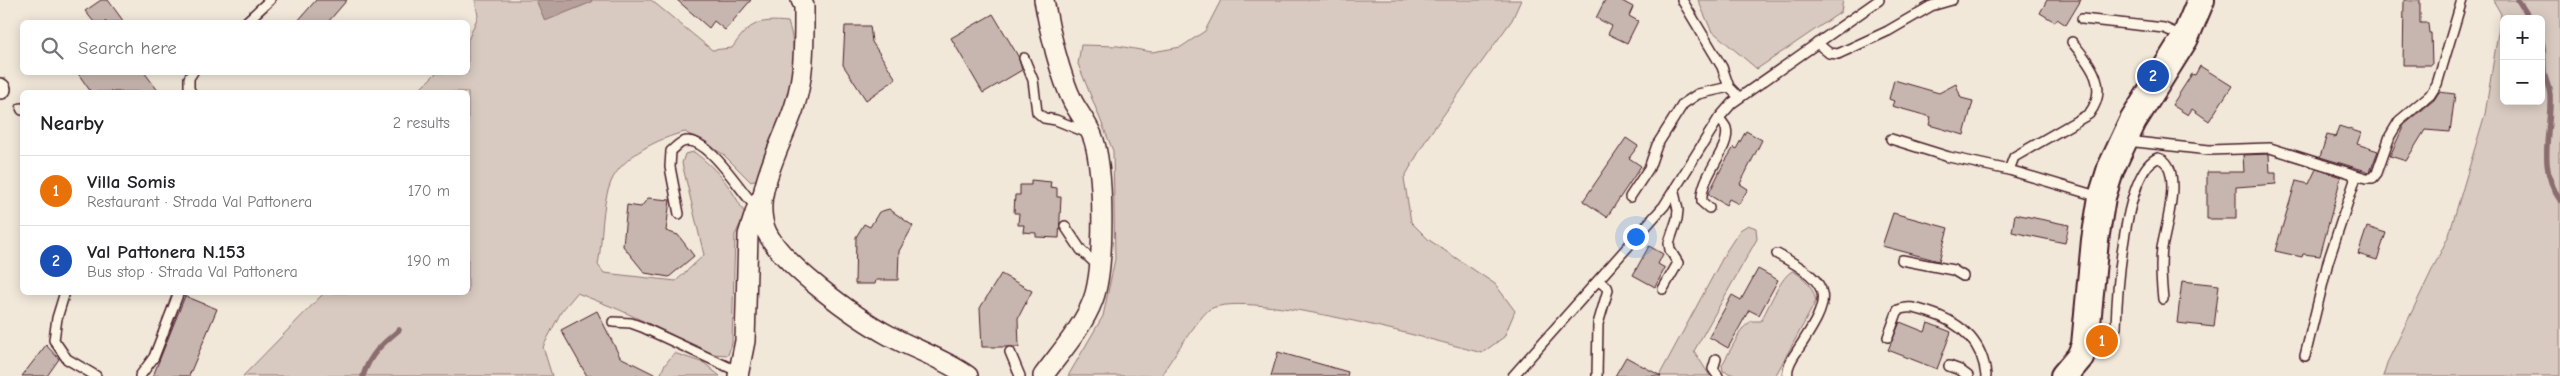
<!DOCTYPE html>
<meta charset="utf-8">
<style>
:root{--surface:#fff;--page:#f6f6f6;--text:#202124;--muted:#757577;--line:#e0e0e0;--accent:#1f6fb2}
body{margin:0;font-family:"Comic Neue",sans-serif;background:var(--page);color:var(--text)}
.controls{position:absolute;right:15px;top:15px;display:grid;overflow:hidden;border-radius:8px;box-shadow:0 2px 12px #0003}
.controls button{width:45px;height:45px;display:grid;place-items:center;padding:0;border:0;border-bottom:1px solid var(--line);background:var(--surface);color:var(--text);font:25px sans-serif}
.you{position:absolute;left:1635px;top:236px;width:18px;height:18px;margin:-12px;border:4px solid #fff;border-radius:50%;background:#1a73e8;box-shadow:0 0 0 8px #1a73e833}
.badge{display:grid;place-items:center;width:32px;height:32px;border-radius:50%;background:var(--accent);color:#fff;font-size:16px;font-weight:700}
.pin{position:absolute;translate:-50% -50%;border:2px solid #fff;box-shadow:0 1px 5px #0006}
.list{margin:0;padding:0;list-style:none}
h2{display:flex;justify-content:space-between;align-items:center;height:65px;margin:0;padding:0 20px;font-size:21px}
h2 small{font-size:16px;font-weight:400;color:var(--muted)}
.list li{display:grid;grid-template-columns:32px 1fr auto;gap:15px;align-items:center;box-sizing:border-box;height:70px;padding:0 20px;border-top:1px solid var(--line)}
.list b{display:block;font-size:19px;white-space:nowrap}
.list p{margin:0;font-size:16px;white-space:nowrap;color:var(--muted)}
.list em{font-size:16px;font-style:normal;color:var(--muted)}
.icon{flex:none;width:28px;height:28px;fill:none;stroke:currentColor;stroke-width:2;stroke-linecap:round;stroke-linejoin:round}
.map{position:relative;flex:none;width:2560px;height:376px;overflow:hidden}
.search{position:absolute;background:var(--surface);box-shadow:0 2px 12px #0003;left:20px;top:20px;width:450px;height:55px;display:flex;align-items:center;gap:12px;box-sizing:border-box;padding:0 18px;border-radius:8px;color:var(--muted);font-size:19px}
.panel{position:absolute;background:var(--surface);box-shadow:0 2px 12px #0003;left:20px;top:90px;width:450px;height:205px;border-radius:8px}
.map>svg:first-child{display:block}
</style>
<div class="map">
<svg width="2560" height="376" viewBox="0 0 2560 376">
<rect width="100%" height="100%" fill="#f1e8da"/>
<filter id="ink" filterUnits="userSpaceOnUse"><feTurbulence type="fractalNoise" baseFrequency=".02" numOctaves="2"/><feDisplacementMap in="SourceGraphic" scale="10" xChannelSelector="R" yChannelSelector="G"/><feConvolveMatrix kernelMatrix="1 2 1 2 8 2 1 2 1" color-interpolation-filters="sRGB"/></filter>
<g filter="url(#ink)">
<g fill="#d8cac0" stroke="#917476" fill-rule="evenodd">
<path d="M475,0H651L712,50L732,48C749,23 758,19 788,22C807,74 773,129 758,178L751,182L723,154L685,132C659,138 622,156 611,182C601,205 603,239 598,265L604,273L676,281L704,255L682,163L685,154L694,152C719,171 731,187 745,214L735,235L732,343L728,355L712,354L620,310L577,293L561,312L543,347L552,376H243L324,293L468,292V92H417L436,73L468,72V40L478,16Z"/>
<path d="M1221,0H1521L1512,20L1427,138L1404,178L1411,222L1429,240L1495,284L1515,311L1504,337L1482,353C1434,340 1249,289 1210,309C1202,313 1167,365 1161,376H1068L1103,316L1115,259L1113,151L1078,64L1081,45L1118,46L1152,52L1181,47L1205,31Z"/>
<path d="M1698,0H1843L1841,12L1757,69L1711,30Z"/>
<path d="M2493,0H2560V376H2383L2387,363L2449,235L2485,114L2501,14ZM2504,19H2541V101H2504Z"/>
<path d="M1748,225L1756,228L1757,239L1694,351L1710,376H1659L1727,250L1740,230Z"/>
<path d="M1793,271C1806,279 1812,285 1816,301L1777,373L1774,376H1737L1723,371L1722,365L1742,329L1751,321H1761C1767,310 1782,274 1793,271Z"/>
<path d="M674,353L704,363L720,376H660L664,366Z"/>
</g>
<path fill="#b6a19c" stroke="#8b6d6f" d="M536,0H591L592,2L545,21Z"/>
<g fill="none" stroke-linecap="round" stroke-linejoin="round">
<g stroke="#8b6d6f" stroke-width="5.5">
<path d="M2518,0L2530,19"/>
<path d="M2541,38C2545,49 2543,58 2544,69C2544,78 2549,85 2550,95C2552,131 2536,166 2560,199"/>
<path d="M363,376C370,354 382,344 399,330"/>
</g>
</g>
<g fill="#c7b6af" stroke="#4a1f2b">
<path d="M101,0H108L124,22H94L85,11Z"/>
<path d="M316,0H347L328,22H297Z"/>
<path d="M677,0H751L725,30L714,21L709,28Z"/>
<path d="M1605,0H1620L1633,7L1629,16L1638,21L1627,43L1608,34L1612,26L1596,18Z"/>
<path d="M2047,0H2081L2066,25L2057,19L2055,22L2040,13Z"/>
<path d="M2404,0H2420V23H2428L2429,33H2431L2432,65H2403Z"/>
<path d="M993,14L1018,56L1022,70L983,93L951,38Z"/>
<path d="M845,26H870L872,42L896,79L866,100L843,65Z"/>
<path d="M2200,66L2232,86L2209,121L2192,109L2188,115L2172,105L2192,74L2195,75Z"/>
<path d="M77,72H144L159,92H91Z"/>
<path d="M1894,80L1939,93L1956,84L1961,98L1973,101L1964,135L1929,125L1931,117L1892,106L1894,101L1889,99Z"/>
<path d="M2439,92L2455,94L2450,132L2425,130L2406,161L2390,156L2404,125L2434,100Z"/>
<path d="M2339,126L2361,133L2357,144L2378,151L2370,172L2320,157L2327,135L2335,137Z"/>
<path d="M1746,131L1762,140L1740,184L1748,189L1739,204L1729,199L1726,205L1709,195V193L1723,165L1734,147L1736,149Z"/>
<path d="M1626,138L1638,146L1629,158L1641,166L1607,217L1583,201Z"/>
<path d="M2269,154L2270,173H2276V184L2236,187V219H2207V172H2244L2243,155Z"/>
<path d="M2316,169L2341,177L2320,256L2303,254L2302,257L2275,251L2296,181L2309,184Z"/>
<path d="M1031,180L1051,182L1050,187L1057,188V197H1061L1059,238L1036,237V233L1023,232L1024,225H1018L1019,213H1014L1015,195H1020V185H1031Z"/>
<path d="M648,198L670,200L666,231L678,235L694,256L669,277L645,273L623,246L627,205L641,207Z"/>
<path d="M889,209L913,226L899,251L898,280H876L875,284H855L856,237L864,224L870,227L879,212Z"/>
<path d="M1893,213L1948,228L1939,261L1882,246Z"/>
<path d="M2015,214L2069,225L2065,243L2012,232Z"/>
<path d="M2367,227L2386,233L2377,260L2358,254Z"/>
<path d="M1649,246L1663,254L1658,264L1665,268L1655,287L1633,275Z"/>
<path d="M1758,269L1778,280L1759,315L1749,310L1728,348L1709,337L1732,295L1741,300Z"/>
<path d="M1001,274L1032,291L1018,318L1019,347H982L980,308Z"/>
<path d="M2182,281L2219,285L2214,327L2177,323Z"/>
<path d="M185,296L217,309L189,376H153Z"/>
<path d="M597,311L620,357L658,376H587L561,330Z"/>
<path d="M1900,322L1925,332L1928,323L1951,332L1937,369L1888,350Z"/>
<path d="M46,345L59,359L47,376H22Z"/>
<path d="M1278,352L1348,372L1347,376H1271Z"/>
<path d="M1626,357L1661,376H1615Z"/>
</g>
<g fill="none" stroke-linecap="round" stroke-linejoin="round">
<defs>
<g id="lane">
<path d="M1682,0L1722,67L1729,87"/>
<path d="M2082,19L2164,28L2182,36"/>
<path d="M246,22L270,0"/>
<path d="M1817,43L1829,53L1838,54L1888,31L1931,6L1952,0"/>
<path d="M1024,58L1033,80L1037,112L1044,118L1056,120L1088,133"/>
<path d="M191,92L189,89V78L193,72"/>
<path d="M21,108L22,110"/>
<path d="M1891,139L1949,157L2009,170L2100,197"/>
<path d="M2127,141L2209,150L2270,148L2366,178H2373L2377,173L2390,136L2399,121L2430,95L2437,84L2462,0"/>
<path d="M2009,170L2014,157L2089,114C2110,87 2090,64 2072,42"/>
<path d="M1630,197L1649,168L1657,145L1683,104L1698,94L1729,87L1739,97"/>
<path d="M1709,208L1702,202C1699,176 1732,148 1726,128C1725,125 1721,121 1719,118"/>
<path d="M679,214L670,167L671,151C675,148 679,143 683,142C707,133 741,193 756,207"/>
<path d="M1065,226L1081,250L1100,268"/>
<path d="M1777,254C1836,285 1832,298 1797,351C1792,358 1786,368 1788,376"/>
<path d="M1902,260L1953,270L1963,276"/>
<path d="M1663,289L1678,263L1670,250L1669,243L1677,219L1678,210L1674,192"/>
<path d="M65,292L57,318L54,340L67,359L96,376"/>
<path d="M613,322L631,323L642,327L739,372"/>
<path d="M1888,337L1898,310C1909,305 1917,309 1928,312C1960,322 1983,341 1986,376"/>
<path d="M2091,343L2116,328C2117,295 2124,170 2158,158C2185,164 2165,230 2162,248C2160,266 2161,281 2163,299"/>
<path d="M1010,352L1020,376"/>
<path d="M2305,356L2328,262L2355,180L2353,174"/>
<path d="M1716,359L1713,369L1718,376"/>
<path d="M1949,366L1960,370L1968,376"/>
<path d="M140,376L154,357L179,292"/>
<path d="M1513,376L1664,206L1719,118L1732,103L1879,0"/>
<path d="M1597,376L1598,324L1608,290L1607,287L1598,281"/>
</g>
<g id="street">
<path d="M801,0L804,6C804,41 805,75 794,108C785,135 770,162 764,190C761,201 761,217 765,228C777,262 858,319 890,336C916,350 944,359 968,376"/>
<path d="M0,88L1,89"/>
<path d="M738,376L745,341L748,235L759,201"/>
<path d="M1043,376C1060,353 1083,327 1093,300C1105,269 1105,166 1092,135C1087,123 1079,113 1073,102C1060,76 1049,29 1044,0"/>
</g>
<path id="secondary" d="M2064,376L2080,357L2085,345L2095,240L2102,197L2111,168L2133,121L2185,38L2201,0"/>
</defs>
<use href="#lane" stroke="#4a1f2b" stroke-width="12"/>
<use href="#street" stroke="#4a1f2b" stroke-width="22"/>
<use href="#secondary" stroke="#4a1f2b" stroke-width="30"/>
<use href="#lane" stroke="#fcf5e5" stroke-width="9"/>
<use href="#street" stroke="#fcf5e5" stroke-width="19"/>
<use href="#secondary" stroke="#fcf5e5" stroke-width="26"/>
</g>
</g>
</svg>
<div class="controls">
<button>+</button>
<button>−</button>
</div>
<div class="you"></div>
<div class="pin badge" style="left:2102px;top:341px;background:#e8710a">1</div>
<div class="pin badge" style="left:2153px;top:76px;background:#1a4fb4">2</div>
<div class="search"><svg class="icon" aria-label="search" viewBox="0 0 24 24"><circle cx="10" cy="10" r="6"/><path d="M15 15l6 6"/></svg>Search here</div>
<section class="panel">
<h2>Nearby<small>2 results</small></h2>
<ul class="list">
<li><span class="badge" style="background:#e8710a">1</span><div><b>Villa Somis</b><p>Restaurant · Strada Val Pattonera</p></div><em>170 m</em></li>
<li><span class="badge" style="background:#1a4fb4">2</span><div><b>Val Pattonera N.153</b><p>Bus stop · Strada Val Pattonera</p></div><em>190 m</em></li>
</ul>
</section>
</div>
